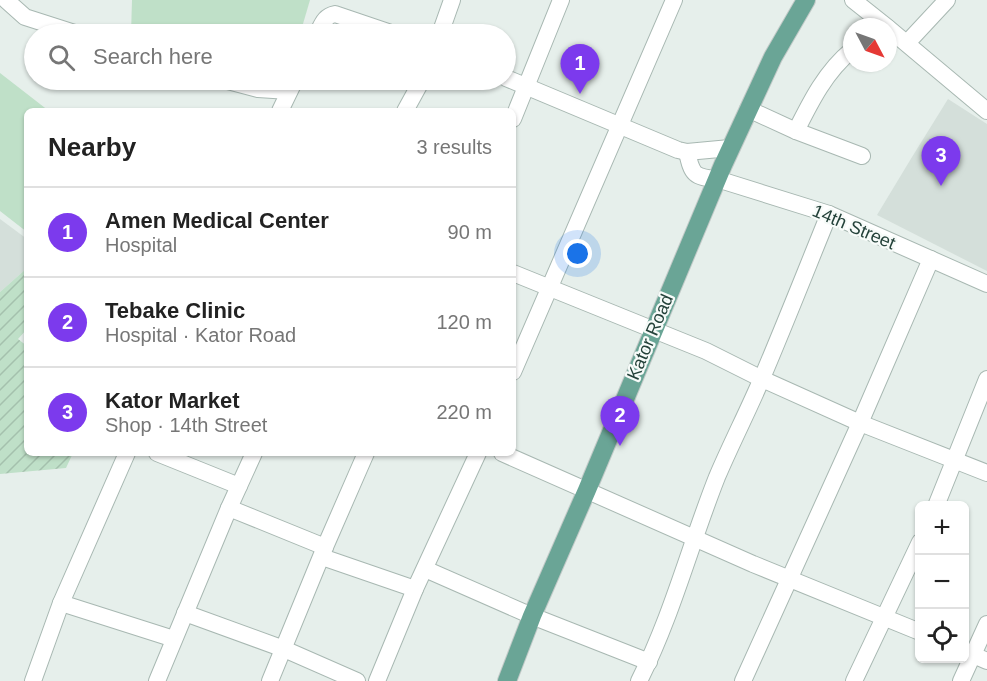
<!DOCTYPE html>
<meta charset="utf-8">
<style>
:root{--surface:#fff;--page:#f6f6f6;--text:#222;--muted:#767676;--line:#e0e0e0;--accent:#7c3aed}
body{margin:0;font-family:Arial,sans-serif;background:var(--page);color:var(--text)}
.controls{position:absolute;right:18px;bottom:18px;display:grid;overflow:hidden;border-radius:9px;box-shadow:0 2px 4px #0004}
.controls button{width:54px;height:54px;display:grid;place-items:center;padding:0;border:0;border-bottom:2px solid var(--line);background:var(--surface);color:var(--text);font:30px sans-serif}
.compass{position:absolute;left:843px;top:18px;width:54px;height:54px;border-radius:50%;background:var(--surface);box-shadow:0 2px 4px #0004;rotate:131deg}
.you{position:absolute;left:578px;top:254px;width:21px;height:21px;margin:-15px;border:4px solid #fff;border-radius:50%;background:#1a73e8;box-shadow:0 0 0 9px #1a73e833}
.badge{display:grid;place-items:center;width:39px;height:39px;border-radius:50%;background:var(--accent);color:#fff;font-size:20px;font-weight:700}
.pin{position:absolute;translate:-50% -50px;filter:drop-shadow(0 2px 3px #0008)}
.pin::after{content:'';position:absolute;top:32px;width:21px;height:18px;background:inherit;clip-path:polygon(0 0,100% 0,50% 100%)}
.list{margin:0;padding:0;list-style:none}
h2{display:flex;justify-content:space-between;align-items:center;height:78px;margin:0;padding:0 24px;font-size:26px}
h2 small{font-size:20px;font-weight:400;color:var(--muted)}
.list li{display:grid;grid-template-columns:39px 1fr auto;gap:18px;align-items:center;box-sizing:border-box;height:90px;padding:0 24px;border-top:2px solid var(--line)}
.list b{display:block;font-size:22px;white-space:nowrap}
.list p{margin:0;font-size:20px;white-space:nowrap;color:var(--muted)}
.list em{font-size:20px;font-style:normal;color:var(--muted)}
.icon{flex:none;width:33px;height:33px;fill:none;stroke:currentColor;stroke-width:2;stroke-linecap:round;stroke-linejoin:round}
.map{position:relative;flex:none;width:987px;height:681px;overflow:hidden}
.search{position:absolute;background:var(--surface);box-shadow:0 2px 4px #0004;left:24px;top:24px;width:492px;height:66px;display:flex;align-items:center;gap:15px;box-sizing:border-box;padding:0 21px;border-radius:33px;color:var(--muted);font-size:22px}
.panel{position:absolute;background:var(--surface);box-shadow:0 2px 4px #0004;left:24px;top:108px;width:492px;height:348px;border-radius:9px}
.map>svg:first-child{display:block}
</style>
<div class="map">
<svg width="987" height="681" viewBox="0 0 987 681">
<defs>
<pattern id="garden-furrows" width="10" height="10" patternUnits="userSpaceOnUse" patternTransform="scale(1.5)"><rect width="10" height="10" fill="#bfe0c8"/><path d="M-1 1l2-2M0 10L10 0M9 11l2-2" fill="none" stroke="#a4c1ad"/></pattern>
</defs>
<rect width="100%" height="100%" fill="#e6efeb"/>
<g fill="#d4dfda">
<path d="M948,99L987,124V271L877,215L912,157Z"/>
<path d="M0,219L27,239V268L0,292Z"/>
</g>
<g fill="#bfe0c8">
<path d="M132,0H310L300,34H131Z"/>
<path d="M0,73L49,111H27V232L0,211Z"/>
</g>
<path fill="url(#garden-furrows)" d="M27,268V329L18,339L27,346V453H73L66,468L0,474V292Z"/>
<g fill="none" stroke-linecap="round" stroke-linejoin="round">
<defs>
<g id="minor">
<path d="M6,0L25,17L78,34"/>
<path d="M853,0L887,27"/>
<path d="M888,28L987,111"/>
<path d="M317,34C322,25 324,16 335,14L394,34"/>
<path d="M440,34L452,0"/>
<path d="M907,43L947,0"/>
<path d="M506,78L678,150L687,152L730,148"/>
<path d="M224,80L258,89L289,91"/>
<path d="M748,109L796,131L862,156"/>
<path d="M280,111L295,80"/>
<path d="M405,111L422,80"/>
<path d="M513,119L561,0"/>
<path d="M796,131C811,101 826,71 852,50"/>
<path d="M687,152C692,175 694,177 717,179L829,214L987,284"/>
<path d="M513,273L706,351L762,379L860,423L987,473"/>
<path d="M513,372L674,0"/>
<path d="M157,453L239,486"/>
<path d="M502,453L753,564L920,632"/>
<path d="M936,506L987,379"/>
<path d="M229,508L325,547"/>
<path d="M322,557L415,589"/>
<path d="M425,569L532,616L649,662"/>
<path d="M61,603L174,639"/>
<path d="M185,613L284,649L357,681"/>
<path d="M964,651L987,661"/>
<path d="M33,681L61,603L127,453"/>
<path d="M157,681L229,508L254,453"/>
<path d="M270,681L325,547L366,453"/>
<path d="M377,681L415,589L478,453"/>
<path d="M639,681C672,616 690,545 717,477C731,444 748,411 762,378C785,324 807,268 829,214"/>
<path d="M743,681L860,423L931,259"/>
<path d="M854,681L920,542"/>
<path d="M961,681L987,624"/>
</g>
<path id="major" d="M507,681L532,616L587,490L723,165L773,57L806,0"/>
</defs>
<use href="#minor" stroke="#a8b8b2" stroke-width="18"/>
<use href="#major" stroke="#c2cac8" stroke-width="20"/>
<use href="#minor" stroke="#fff" stroke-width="16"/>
<use href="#major" stroke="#6aa596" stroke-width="18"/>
</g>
<g text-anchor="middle" stroke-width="4.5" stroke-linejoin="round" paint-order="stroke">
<g font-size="18" fill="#24423a" stroke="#f7fbf9">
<text transform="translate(854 227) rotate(23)" y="6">14th Street</text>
<text transform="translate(650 337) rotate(-67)" y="6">Kator Road</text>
</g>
</g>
</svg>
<div class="controls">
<button>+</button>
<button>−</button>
<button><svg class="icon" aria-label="locate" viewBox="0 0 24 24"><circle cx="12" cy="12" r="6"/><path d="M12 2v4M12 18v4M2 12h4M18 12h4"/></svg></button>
</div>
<svg class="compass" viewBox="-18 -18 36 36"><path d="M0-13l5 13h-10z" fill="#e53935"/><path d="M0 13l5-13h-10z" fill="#767676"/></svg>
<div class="you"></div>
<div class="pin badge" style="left:580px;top:94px">1</div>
<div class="pin badge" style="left:620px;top:446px">2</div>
<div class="pin badge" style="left:941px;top:186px">3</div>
<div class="search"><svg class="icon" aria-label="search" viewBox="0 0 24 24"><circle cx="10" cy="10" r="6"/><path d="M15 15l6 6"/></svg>Search here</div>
<section class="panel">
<h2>Nearby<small>3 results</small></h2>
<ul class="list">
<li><span class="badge">1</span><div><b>Amen Medical Center</b><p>Hospital</p></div><em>90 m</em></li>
<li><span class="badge">2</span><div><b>Tebake Clinic</b><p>Hospital · Kator Road</p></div><em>120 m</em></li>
<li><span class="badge">3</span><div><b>Kator Market</b><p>Shop · 14th Street</p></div><em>220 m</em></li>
</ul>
</section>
</div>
